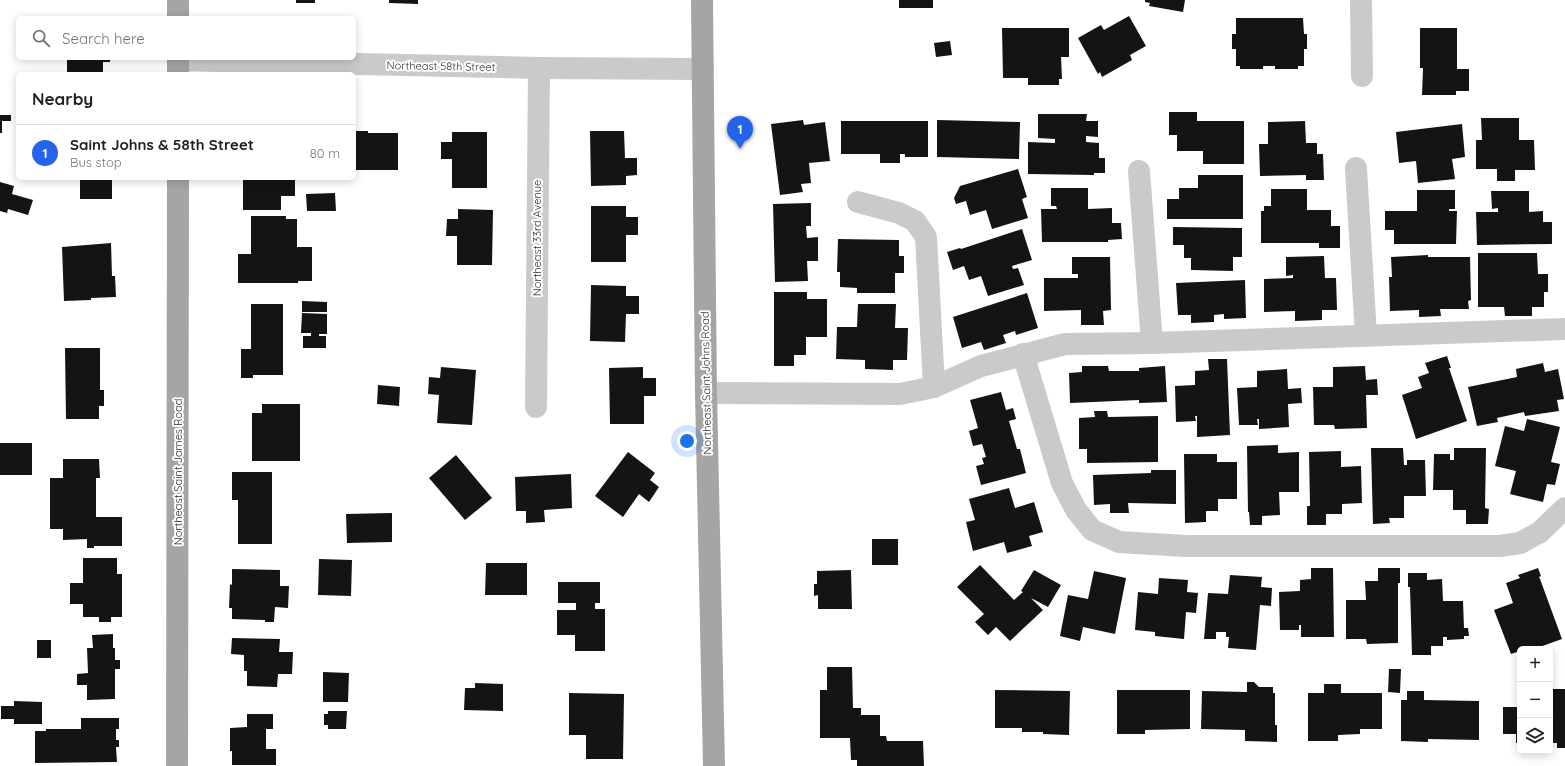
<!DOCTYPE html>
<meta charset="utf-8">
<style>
:root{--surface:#fff;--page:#f6f6f6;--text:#202124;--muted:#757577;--line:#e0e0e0;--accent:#2563eb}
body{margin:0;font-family:Quicksand,sans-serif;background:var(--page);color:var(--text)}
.controls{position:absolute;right:12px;bottom:12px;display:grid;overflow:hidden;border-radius:6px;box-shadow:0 2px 10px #0003}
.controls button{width:36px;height:36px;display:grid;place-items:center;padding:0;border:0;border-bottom:1px solid var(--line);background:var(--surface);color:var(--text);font:20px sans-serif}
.you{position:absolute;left:687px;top:441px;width:14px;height:14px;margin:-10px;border:3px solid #fff;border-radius:50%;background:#1a73e8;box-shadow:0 0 0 6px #1a73e833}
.badge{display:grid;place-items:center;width:26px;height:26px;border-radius:50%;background:var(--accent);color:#fff;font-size:13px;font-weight:700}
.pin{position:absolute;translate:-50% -33px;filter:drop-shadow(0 1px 2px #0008)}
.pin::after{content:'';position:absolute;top:21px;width:14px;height:12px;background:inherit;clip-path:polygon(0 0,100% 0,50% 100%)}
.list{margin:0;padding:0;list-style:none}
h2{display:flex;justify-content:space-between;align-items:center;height:52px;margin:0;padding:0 16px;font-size:17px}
h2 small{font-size:13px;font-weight:400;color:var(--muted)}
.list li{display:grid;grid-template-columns:26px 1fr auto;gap:12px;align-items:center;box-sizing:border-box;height:56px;padding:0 16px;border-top:1px solid var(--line)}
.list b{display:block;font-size:15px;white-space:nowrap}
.list p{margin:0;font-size:13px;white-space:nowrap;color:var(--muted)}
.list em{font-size:13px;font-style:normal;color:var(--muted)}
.icon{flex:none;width:22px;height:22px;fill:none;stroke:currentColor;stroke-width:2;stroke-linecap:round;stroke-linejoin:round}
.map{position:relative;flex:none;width:1565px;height:766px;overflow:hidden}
.search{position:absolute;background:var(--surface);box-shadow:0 2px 10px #0003;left:16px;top:16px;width:340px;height:44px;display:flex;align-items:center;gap:10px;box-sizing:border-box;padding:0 14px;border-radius:6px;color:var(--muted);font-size:15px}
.panel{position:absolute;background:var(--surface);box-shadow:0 2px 10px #0003;left:16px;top:72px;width:340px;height:108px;border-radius:6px}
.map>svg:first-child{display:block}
</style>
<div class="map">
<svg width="1565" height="766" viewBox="0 0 1565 766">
<rect width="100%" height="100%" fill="#fff"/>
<g fill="#141414">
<rect x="296" y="0" width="19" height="3"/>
<path d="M389,0H418V4L389,3Z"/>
<rect x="899" y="0" width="34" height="8"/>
<path d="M1145,0H1185L1183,12L1149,6L1150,3L1145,2Z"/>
<path d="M1129,16L1146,46L1130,55L1132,60L1102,77L1100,72L1098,74L1078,38L1101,25L1104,30Z"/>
<path d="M1236,18H1303L1304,34H1307V49H1304V66H1298V69H1275V66H1263V69H1240V66H1236V49H1232V34H1236Z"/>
<path d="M1002,28H1069V57H1061L1062,79H1059V85H1028V78H1003Z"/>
<path d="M1420,28H1457V69H1469V91H1456V95H1422L1423,68H1420Z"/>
<path d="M950,41L952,55L936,57L934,43Z"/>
<path d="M67,58H110V62H103V74H67Z"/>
<path d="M1169,112H1197V121H1244V164H1203V151H1177V135H1169Z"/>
<path d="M1038,114H1087L1086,121H1098V137L1086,136V142L1099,143V158H1105V173H1094V175L1028,174V142L1055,143V139L1038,138Z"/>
<path d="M0,115H11V121H2V133H0Z"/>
<path d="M1481,118H1519V140H1534L1535,170H1515V181H1497V169H1476V140H1482Z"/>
<path d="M803,120L804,125L825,122L830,161L809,163L811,183L801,184L803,192L780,195L771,124Z"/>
<path d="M937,120L1020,122L1019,159L937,157Z"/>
<path d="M841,121H928V157H905V154H900V163H880V154H841Z"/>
<path d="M1305,121L1306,143H1317V154H1323L1324,180H1306V175L1260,176L1259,144H1268V122Z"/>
<path d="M1462,124L1465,157L1452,159L1455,179L1418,183L1416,161L1399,163L1396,132Z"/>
<path d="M354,131H368V133H398V170H354Z"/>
<path d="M590,131H624L625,158H637V175L626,176V185L591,186Z"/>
<path d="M452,132H487V188H452V159H441V142H452Z"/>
<path d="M1018,169L1027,197L1022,199L1028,218L992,229L986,210L970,215L966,201L956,204L954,198L960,186Z"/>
<path d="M1198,175H1243V219H1167V199H1179V188H1198Z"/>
<rect x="80" y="178" width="32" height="21"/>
<path d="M243,178H295V196H281V210H243Z"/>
<path d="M0,182L14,186L12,194L33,200L28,215L8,209L7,213L0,211Z"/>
<path d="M1051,188H1088V209L1112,208V223H1121L1122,239L1108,240V242H1042L1041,209H1057L1056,206H1051Z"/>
<path d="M1271,189H1307V210H1331V226H1340V248H1319V243H1261V211H1264V206H1271Z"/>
<path d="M1417,190H1455V209H1449V211H1457L1456,244H1394V230H1385V211H1417Z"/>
<path d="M1491,191H1529V212L1543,211V222H1552V244L1477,245L1476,212H1498V208L1492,209Z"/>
<path d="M335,193L336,211H307L306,194Z"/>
<path d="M811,203V226H806L807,238L818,237V261H807L808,281L775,282L773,204Z"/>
<path d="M591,206H626V217H638V235H626V262H591Z"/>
<path d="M458,209L493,210L492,265H457V236H446L447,219H458Z"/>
<path d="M251,216H286V219H297V247H312V281H298V283H238V254H251Z"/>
<path d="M1173,227L1242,228V257H1233V271L1191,270V258H1184V245H1173Z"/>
<path d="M1022,229L1032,260L1012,266L1013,269L1018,268L1024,285L988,296L981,276L969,280L964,266L953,270L947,252L960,248L961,249Z"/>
<path d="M838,239L899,240V256H904V273H895V293H857V288L840,287V272H837Z"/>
<path d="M111,243L112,276H115L116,297L91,298V300L64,301L62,247Z"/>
<path d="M1478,253H1537L1538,274H1548V292H1544V307H1532V316H1505L1504,307H1478Z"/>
<path d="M1428,255V257H1470L1471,300L1468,301L1469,309H1440L1441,316L1419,317V310L1390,311L1389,277H1392L1391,257Z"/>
<path d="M1324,256L1325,278H1336L1337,310H1322V320L1295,321V311L1264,312V279L1293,278V275L1286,276V257Z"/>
<path d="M1072,257H1110L1111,310L1103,311L1104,325H1081V310L1044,311V278H1078V274H1072Z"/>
<path d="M1245,280L1246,318L1224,319V314L1214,315V322L1191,323V315H1178L1176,283Z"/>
<path d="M591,285L626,286V296H639V314H626L625,342L590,341Z"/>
<path d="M774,292H807V299H827V337H806V355H794V366H774Z"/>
<path d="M1027,293L1038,328L1016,335L1015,331L1003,335L1006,343L984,350L981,342L962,348L953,317Z"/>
<path d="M302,301L327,302V312H302Z"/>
<path d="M251,304H283V375H253V378H241V349H251Z"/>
<path d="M858,304H896L895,328H908L907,360H893V370L865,369V360L836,359L837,327H857Z"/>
<path d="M302,313L327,314V334H319V336H326V348H303V336H311V333H301Z"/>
<path d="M65,348H100V390H104V406H99V419H66Z"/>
<path d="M1447,356L1451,368H1449L1467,421L1416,439L1402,395L1422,388L1418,377L1429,373L1425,363Z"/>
<path d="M1208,359H1227L1230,435L1197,437V416H1195L1196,421L1176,422L1175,386L1195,385V371L1209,370Z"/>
<path d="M1543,363L1545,372L1558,369L1564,399L1557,400L1559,411L1525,416L1524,412L1497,418L1498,422L1477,426L1468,387L1517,377L1516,369Z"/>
<path d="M1082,366H1108L1109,371H1139V368L1165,366L1167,402L1139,403V400L1070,403L1069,373L1082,372Z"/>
<path d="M1365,366L1366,380L1377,379L1378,395H1366L1367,428L1335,429L1334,425H1314L1313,387H1333V367Z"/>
<path d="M441,367L476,370L472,425L437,423L439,395L428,394L429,377L440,378Z"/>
<path d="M643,367V378H656V396H644V424H610L609,368Z"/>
<path d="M1287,369L1288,389L1301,388L1302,403L1288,404L1289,427L1259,429V419H1257L1258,425H1239L1237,388L1257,387V371Z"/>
<path d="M378,385L400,387L399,406L377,404Z"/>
<path d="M1001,392L1006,410L1013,408L1016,419L1009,421L1017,449H1020L1026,473L981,485L976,466L984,464L982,458L986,457L982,444L973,446L969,431L978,428L970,400Z"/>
<path d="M262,404H300V461H252V413H262Z"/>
<path d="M1094,411H1107L1108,417L1158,416V462L1087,463V449H1079V418L1095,417Z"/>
<path d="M1527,419L1560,427L1551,462L1560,464L1555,485L1547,484L1543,502L1510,494L1516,471L1495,466L1505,426L1524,431Z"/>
<rect x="0" y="443" width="32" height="32"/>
<path d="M1278,445V453L1299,452V492H1279L1280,515L1262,516V525H1250L1249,512H1248L1247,446Z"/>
<path d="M1371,448H1403L1404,465H1407V460H1425L1426,496H1404V518H1389L1390,523L1373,524Z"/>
<path d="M1454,448H1486L1485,508L1489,509L1488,524H1466V510H1453V490H1433L1434,454H1450V460H1454Z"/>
<path d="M1341,451V467L1361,466L1362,503L1342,504V514H1326V525H1307V506H1310L1309,452Z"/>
<path d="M628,452L655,473L650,480L659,487L649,502L639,494L623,517L595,496Z"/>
<path d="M1184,454H1217V462H1237V499H1218V511H1206V522L1185,523Z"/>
<path d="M456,455L492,498L465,520L429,478Z"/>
<path d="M63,459H99L100,478H96V517H122V546H94V548H87V539L63,540V529H50V478H63Z"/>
<path d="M1151,470H1176V504L1128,503L1129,513H1110V504L1094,505L1093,475L1151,473Z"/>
<path d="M232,472H272V544H238V500H232Z"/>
<path d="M571,474L572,508L544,510L545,522L526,523V511H516L515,477Z"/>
<path d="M1009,488L1015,508L1034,502L1043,532L1029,536L1032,546L1007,553L1004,542L973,551L966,522L975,520L969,499Z"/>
<path d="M392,513V542L347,543L346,514Z"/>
<rect x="872" y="539" width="26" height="26"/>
<path d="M83,558H117V574H122V617H111V622H99V617H83V604H70V583H83Z"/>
<path d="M319,559L352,560L351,596L318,595Z"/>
<path d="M486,563H527V595H485Z"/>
<path d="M980,565L1014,600L1023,592L1021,591L1034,570L1061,585L1048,607L1031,598L1043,610L1010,641L996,627L988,635L975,622L984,614L957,587Z"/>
<path d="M1311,568H1333L1334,637H1301V625H1299V630H1280L1279,592L1300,591V580L1311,579Z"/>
<path d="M1378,568H1400V583H1398V643L1367,644L1366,639H1346V600H1366L1365,581H1378Z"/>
<path d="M1538,568L1541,576L1539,577L1540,579L1562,639L1534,649H1531V647L1520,649V651L1511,654L1494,610L1513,603L1506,583L1520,578L1518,575Z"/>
<path d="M232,569L280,570V586H289L288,608L275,607L274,622H265V620L232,619V608H229L230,584L232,585Z"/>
<path d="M851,570L852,609H818V595L814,596V584H817V571Z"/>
<path d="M1094,571L1126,578L1115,634L1083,627L1080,641L1060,636L1068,595L1088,599Z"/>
<path d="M1408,573H1427V580L1442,579L1443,601H1463L1464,628H1468L1469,636H1464V639L1447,640V637H1443V646H1431V655H1412L1410,587H1408Z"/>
<path d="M1230,575L1262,577L1261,587L1272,588L1271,606L1260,605L1256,650L1228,648L1229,637H1226V632H1216V639H1204L1208,593L1228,594Z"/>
<path d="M1159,578L1188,580L1187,592L1198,593L1196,613L1186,612L1184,639L1155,636V632L1135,630L1138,592L1158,594Z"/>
<path d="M558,582H600V603H595V609H605V651H575V635H557V610H576V603H558Z"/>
<path d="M113,634V648H115V660H120V669H115V699L87,700V685H77V674L88,673L87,648H93L92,635Z"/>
<path d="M232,638L280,639L279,652H293L292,674H278L277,687L247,686V671H244V655L231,654Z"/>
<rect x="37" y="640" width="14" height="18"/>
<path d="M827,667H852L853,708H861V715H880V736H886L887,741H923L924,766H857V760H851L850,738H820V690H827Z"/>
<path d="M1389,669H1401L1400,693L1388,692Z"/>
<path d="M323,672L349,673L348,702H323Z"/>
<path d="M1247,682H1254L1259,687H1273V693H1275V725H1277V742L1245,741V730L1201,729L1202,691L1247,692Z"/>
<path d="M475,683L503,684V711L464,710L465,688H475Z"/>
<path d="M1324,684H1341V693H1382V729H1360V734L1338,735V741H1308V693H1324Z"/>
<path d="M1550,689H1565V748H1557V743H1550Z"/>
<path d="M995,690L1070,691L1069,735L1043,734V732H1022V728H995Z"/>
<path d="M1117,690H1190V729L1145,730V734H1117Z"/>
<path d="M1407,691H1424V700L1479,701V740L1428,739V742L1401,741V700H1407Z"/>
<path d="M569,693L624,694L623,759H586V735H569Z"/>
<path d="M1517,700H1520V743H1516V734H1503V707H1517Z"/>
<path d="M14,701L42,702V724H14V719H1V706H14Z"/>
<path d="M328,711H347L346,729H328V725H324V714H328Z"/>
<path d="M247,714H273V729H266V749H276V765H232V751H230V728L247,727Z"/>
<path d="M81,718H119V729H116V740H119V747H116L117,762L35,763V731H46V729H81Z"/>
</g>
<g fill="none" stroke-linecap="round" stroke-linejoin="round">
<g stroke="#cacaca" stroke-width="22">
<path d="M1361,0L1362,76"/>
<path d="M178,60L539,68L703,69"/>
<path d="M1356,168L1366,336"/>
<path d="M1139,171L1152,343"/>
<path d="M858,202L899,213L915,221L926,237L934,387"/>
<path d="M1023,354L1062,483L1076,510L1092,530L1119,542L1186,546H1500L1520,543L1540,532L1565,508"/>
<path d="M706,393L900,394L934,387L981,366L1065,344L1152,343L1565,329"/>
<path d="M536,407L539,68"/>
</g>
<g stroke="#a5a5a5" stroke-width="22">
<path d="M702,0L706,393L714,766"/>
<path d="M178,18V0"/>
<path d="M178,74V58"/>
<path d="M177,766L178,178"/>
</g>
</g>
<g text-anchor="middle" stroke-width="4" stroke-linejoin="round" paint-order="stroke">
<g font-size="11" fill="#2d2d2d" stroke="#fff">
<text transform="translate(441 66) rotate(1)" y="4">Northeast 58th Street</text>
<text transform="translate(537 238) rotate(-90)" y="4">Northeast 33rd Avenue</text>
<text transform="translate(706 383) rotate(-91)" y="4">Northeast Saint Johns Road</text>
<text transform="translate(178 472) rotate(-90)" y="4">Northeast Saint James Road</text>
</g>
</g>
</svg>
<div class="controls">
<button>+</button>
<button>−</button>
<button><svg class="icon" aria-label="layers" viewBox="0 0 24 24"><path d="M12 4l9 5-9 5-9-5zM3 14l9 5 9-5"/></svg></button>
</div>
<div class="you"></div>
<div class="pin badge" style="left:740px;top:149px">1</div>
<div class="search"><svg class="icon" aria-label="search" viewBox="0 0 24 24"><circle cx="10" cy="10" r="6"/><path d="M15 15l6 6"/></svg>Search here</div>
<section class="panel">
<h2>Nearby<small></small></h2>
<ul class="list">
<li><span class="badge">1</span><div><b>Saint Johns &amp; 58th Street</b><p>Bus stop</p></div><em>80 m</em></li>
</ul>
</section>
</div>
